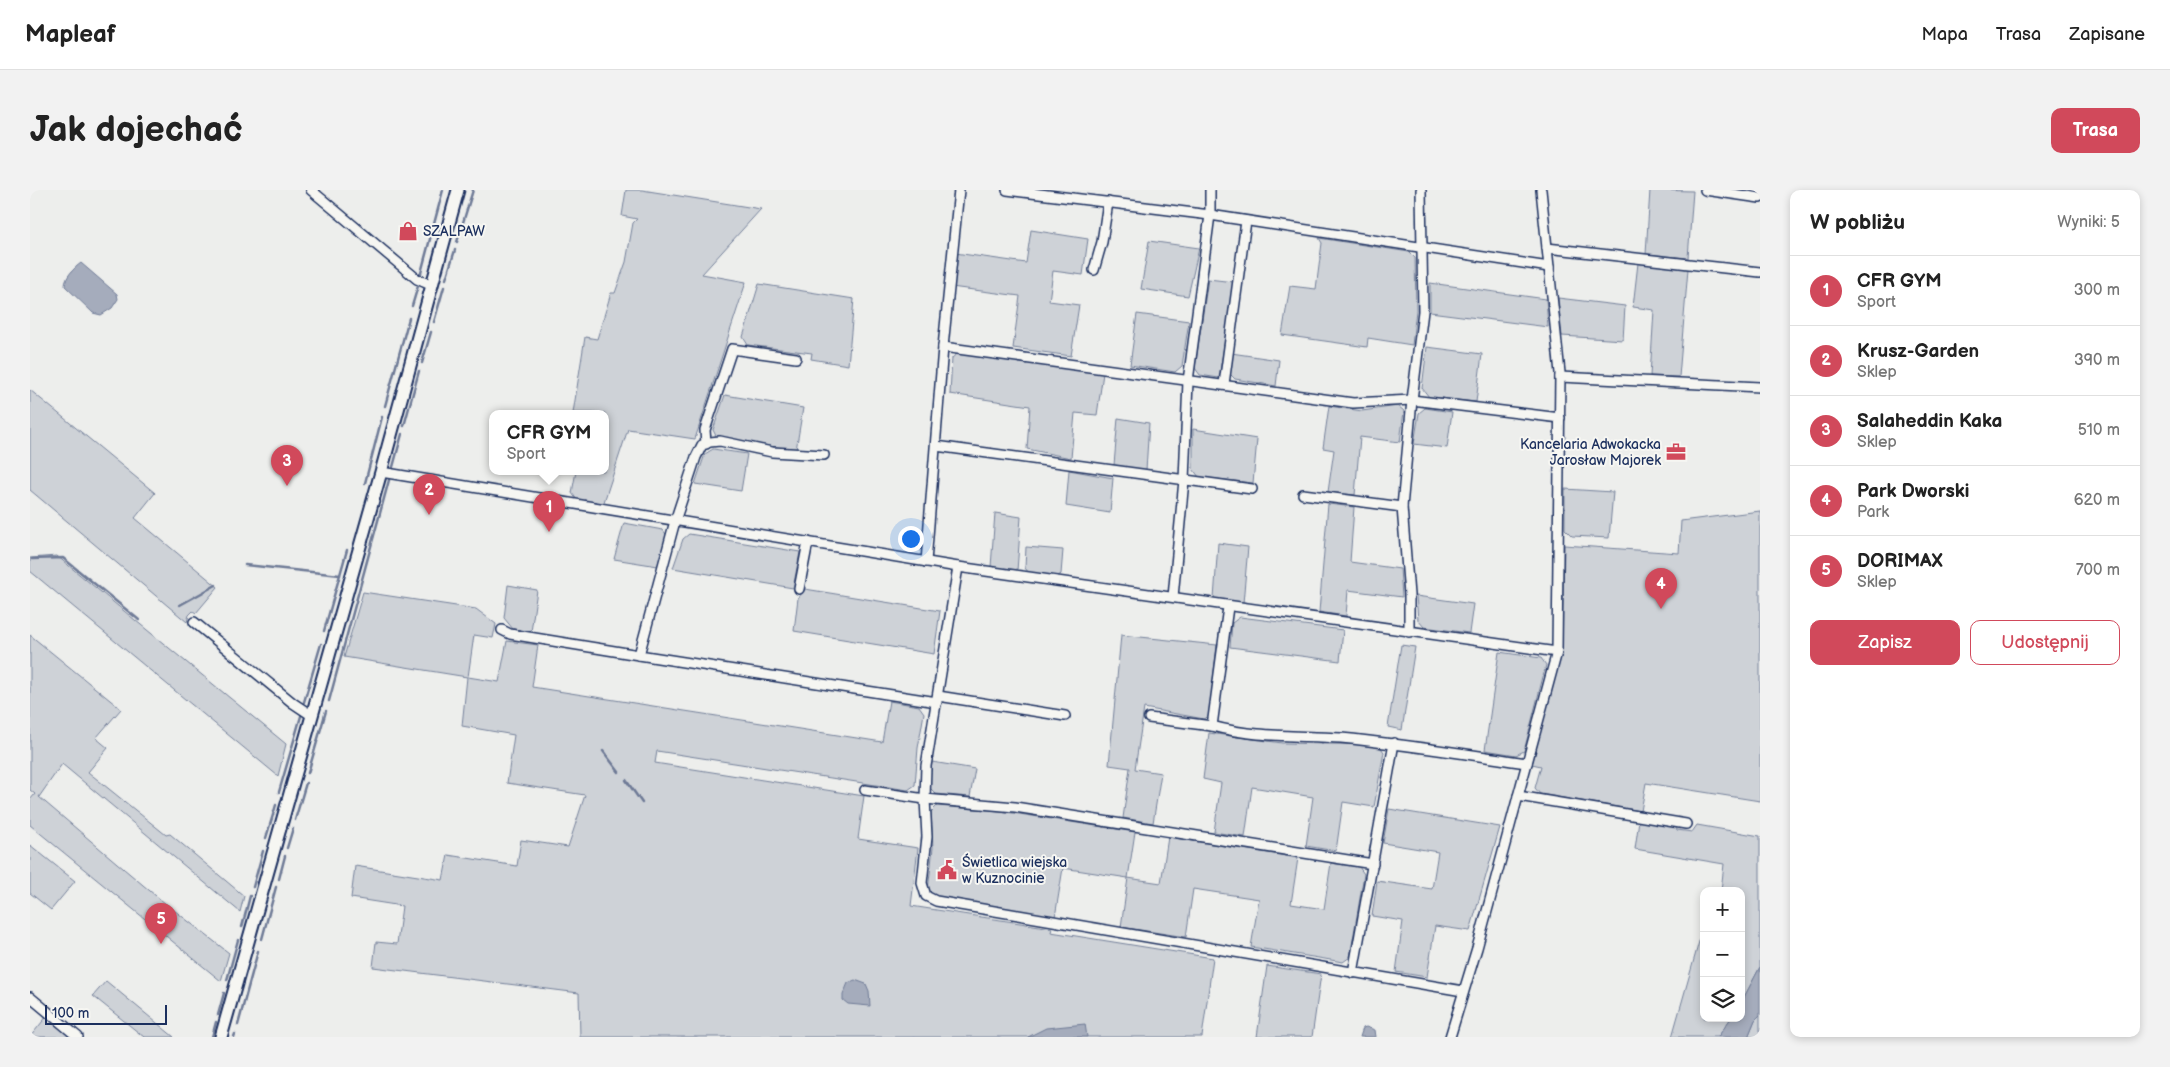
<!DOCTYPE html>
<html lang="pl">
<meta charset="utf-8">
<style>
:root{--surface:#fff;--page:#f2f2f2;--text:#222;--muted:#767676;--line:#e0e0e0;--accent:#d1495b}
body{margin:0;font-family:"Balsamiq Sans",sans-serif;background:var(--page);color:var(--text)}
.controls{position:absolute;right:15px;bottom:15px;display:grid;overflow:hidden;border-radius:10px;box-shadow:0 2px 8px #0003}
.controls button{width:45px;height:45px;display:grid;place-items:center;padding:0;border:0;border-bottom:1px solid var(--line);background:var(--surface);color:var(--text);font:25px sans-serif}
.scale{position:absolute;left:15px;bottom:12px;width:122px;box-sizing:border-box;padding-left:5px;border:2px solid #1b2f5e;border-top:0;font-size:14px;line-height:18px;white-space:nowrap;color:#1b2f5e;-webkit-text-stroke:4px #f6f6f2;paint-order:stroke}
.you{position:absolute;left:880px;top:348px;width:18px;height:18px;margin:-12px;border:4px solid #fff;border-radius:50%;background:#1a73e8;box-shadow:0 0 0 8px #1a73e833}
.badge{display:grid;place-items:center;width:32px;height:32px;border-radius:50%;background:var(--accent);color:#fff;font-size:16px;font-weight:700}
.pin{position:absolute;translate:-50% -41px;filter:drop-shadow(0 1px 2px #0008)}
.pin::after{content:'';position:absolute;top:26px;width:18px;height:15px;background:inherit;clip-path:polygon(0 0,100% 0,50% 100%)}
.popup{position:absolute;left:459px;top:220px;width:120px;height:65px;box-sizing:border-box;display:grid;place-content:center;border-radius:10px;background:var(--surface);filter:drop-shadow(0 1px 4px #0005);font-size:16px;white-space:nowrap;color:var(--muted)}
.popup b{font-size:19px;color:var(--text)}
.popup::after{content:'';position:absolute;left:50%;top:100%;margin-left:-10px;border:10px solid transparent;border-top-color:var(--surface)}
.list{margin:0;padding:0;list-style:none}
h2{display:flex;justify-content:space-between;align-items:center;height:65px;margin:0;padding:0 20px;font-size:21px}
h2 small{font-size:16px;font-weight:400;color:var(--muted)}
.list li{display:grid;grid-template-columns:32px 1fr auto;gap:15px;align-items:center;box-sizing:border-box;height:70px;padding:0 20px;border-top:1px solid var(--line)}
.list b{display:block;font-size:19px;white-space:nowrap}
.list p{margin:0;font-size:16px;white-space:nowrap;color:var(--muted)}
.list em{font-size:16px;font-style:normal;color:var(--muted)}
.actions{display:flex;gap:10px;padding:15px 20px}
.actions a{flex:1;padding:11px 0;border:1px solid var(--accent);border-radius:10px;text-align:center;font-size:18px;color:var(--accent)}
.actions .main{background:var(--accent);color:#fff}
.icon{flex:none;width:28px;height:28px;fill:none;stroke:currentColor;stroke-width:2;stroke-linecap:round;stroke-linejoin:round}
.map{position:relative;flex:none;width:1730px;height:847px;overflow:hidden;border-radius:10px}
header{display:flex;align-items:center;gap:30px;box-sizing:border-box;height:70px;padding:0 25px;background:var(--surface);border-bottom:1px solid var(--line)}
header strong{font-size:24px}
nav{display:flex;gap:28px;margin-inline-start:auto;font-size:18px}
.intro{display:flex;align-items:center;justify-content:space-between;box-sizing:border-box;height:120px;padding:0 30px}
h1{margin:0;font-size:35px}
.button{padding:12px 22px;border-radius:10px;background:var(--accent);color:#fff;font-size:18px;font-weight:700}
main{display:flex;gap:30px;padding:0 30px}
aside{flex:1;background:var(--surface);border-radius:10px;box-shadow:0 2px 8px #0003}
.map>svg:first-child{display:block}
</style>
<header>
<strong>Mapleaf</strong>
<nav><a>Mapa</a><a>Trasa</a><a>Zapisane</a></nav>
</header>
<div class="intro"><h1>Jak dojechać</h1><a class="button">Trasa</a></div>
<main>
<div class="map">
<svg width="1730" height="847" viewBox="0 0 1730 847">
<rect width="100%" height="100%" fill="#edeeec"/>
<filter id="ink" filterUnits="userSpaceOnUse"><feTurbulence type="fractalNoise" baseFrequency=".02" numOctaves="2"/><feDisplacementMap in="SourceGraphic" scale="10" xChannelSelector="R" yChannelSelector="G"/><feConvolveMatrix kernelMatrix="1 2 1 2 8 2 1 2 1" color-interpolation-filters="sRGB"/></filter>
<g filter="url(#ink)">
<g fill="#ced2d7" stroke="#74809a">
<path d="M596,0H612L731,19L672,84L716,92L665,249L598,239L573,315L547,310L542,303L546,281H575V223H543L555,147L567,149L581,103H585L596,72L603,33L607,29L592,26Z"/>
<path d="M1620,0L1663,1L1658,68L1616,64Z"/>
<path d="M1001,40L1058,49L1053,85L1023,81L1019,111L1049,115L1041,166L983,158L990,106L921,97L925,63L996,73Z"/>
<path d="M1289,48L1379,62L1385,68L1386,120L1382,155L1338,148L1337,157L1252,145L1260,96L1286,99L1292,53Z"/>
<path d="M1119,51L1169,58L1158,106L1111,99Z"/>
<path d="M1608,73L1658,79L1649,187L1620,186L1624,120L1603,117Z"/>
<path d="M1178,89L1204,92L1189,188L1170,185L1165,178Z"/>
<path d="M1400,93L1516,109L1518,137L1400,122Z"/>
<path d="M729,94L824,109L818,175L781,169L782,163L718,155L713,147Z"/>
<path d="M1528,108L1595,116L1593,150L1532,146Z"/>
<path d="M1107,124L1159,131L1152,176L1145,182L1100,175Z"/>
<path d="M1397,157L1452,164L1446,212L1399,207L1392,198Z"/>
<path d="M929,162L1073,183L1067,225L1045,223L1041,268L997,259L1000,216L920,204L922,168Z"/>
<path d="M1201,163L1249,170L1246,196L1205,189L1199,183Z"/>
<path d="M0,200L125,303L105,328L188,397L166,423L163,421L159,425L157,432L0,300Z"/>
<path d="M695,205L773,218L766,260L687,248L683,240Z"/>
<path d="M1299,216L1332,221L1368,216L1374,221L1370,252L1330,247L1325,305L1298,302L1304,260L1293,258Z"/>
<path d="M1395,218L1422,222L1417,258L1384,254L1389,223Z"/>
<path d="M1088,228L1119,233L1116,280L1084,275Z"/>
<path d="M1163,239L1227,249L1223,293L1169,287L1163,279Z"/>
<path d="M683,259L717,264L711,301L665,294L675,264Z"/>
<path d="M1039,280L1083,288L1080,323L1036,316Z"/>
<path d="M1535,299L1583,302L1579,348L1542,346L1535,339Z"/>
<path d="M1298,314L1324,317L1320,372L1370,379L1372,407L1318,400L1316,426L1289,422Z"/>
<path d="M1730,321V611L1616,593L1611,621L1510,604L1505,598L1511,576L1502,574L1530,468L1532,467L1534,355L1649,363L1651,331Z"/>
<path d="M965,323L991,327L987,381L961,377Z"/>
<path d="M594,333L633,340L638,347L628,376L584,369Z"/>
<path d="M659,344L770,362L763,398L643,378L653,349Z"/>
<path d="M1188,353L1218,357L1213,413L1184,409Z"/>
<path d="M996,357L1033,360L1031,384L1027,387L999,383L995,378Z"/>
<path d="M27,366L256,554L248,586L0,381V368Z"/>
<path d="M478,395L507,400L501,442L483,439L474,428Z"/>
<path d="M775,399L910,421L904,464L764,441L768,408Z"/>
<path d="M333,402L446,419L466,434L463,448L444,445L438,487L469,492L477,451L508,455L502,497L852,552L859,511L889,516L894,523L888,558L885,595L878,600L627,561L625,573L834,606L828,649L888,658L881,716L1022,738L1021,742L1183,768L1172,847H550L549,803L343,777L346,752L367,754L372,716L321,708L325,676L413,690L418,665L487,676L491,650L538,657L555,605L477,593L484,545L432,536L437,487L314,467Z"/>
<path d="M1386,406L1443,414L1439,443L1394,437L1388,430Z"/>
<path d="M1210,427L1313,440L1310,471L1200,457L1202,433Z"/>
<path d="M0,445L91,519L66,548L78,558L58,582L136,645L140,644L214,706L210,722L32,574L9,607L126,706L199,763L191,791L0,635V610L5,604L0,600Z"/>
<path d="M1091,445L1187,455L1179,526L1174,529L1114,518L1105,579L1131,583L1123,633L1093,628L1100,578L1079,575Z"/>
<path d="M1371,455L1385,457L1372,540L1358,537Z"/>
<path d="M1469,462L1511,468L1516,475L1494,561L1486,565L1455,560Z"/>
<path d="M1179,543L1252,553L1349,555L1354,562L1344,617L1313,612L1306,661L1276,656L1283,607L1222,597L1215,647L1184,642L1191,593L1173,589Z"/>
<path d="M902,572L945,579L940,607L906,604L899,597Z"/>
<path d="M907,616L970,621L1105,642L1098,688L1131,693L1138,647L1268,668L1261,714L1294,719L1301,673L1329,677L1334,684L1320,767L1313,772L1221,757L1229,709L1163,699L1156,747L1091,737L1098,688L1033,678L1025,727L903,707L898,700L903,658L901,622Z"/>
<path d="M1359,619L1470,637L1440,741L1405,736L1397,787L1366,782L1373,731L1342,726L1347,691L1402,699L1408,662L1353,653Z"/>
<path d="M1609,630L1645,636L1647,640L1662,642L1667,635L1730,646V777L1711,813V701H1691L1694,674L1605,659Z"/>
<path d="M0,655L45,691L21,720L0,703Z"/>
<path d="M1674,734V828H1701L1688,847H1642Z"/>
<path d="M1237,776L1291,784L1282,847H1227Z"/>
<path d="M76,791L144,847H114L63,806Z"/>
<path d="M1730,825V847H1718L1725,830Z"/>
<path d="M17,826L43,847H0Z"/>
</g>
<g fill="#a5acbc" stroke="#6e7a96">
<path d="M51,73L87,104L88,109L82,118L71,125L63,123L35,96C35,87 44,78 51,73Z"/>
<path d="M1730,777V825L1725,830L1718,847H1688L1701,828H1711V813Z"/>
<path d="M825,790L836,794L839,801L840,816L818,814L813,810V805L818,793Z"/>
<path d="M1055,834L1057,847H998L1016,838Z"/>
<path d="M1336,837L1345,840L1346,847H1330L1333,838Z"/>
</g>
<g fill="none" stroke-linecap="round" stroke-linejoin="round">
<g stroke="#6e7a96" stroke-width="2.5">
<path d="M427,52L443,0"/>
<path d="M391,83L413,0"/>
<path d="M416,89L425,60"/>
<path d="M382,116L388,96"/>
<path d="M404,132L414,97"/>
<path d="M392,173L401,142"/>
<path d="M355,216L379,128"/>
<path d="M374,236L389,181"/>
<path d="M363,277L372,244"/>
<path d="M335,293L352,227"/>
<path d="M2,369L33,368L109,430"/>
<path d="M215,375L310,385"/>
<path d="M150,415L186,395"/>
<path d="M294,441L317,360"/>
<path d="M299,511L359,290"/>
<path d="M274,512L291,454"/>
<path d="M573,561L589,582"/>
<path d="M278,583L296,521"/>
<path d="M596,590L612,613"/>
<path d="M249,602L271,526"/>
<path d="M265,630L276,593"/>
<path d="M236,648L246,615"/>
<path d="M257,658L263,638"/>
<path d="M249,689L255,666"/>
<path d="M223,697L233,661"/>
<path d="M212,737L220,706"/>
<path d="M232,749L246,697"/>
<path d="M197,790L208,750"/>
<path d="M188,825L194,803"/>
<path d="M208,835L228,761"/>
<path d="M182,847L186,832"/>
<path d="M204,847L205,844"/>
</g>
<defs>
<g id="minor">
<path d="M281,0L387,89L401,95"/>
<path d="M977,0L1180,25V0"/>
<path d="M1675,0L1730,8"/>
<path d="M1517,58L1730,82"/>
<path d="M1064,80L1072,52L1078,12"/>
<path d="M913,157L929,0"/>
<path d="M1530,187L1730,197"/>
<path d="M1194,194L1216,31"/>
<path d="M676,254L675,240L702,159L766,168"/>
<path d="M906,256L1222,299"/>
<path d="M794,265L742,262L690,251L680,252L672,255L666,267L645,331L609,465L907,512"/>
<path d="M351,282L928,377L1527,462"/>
<path d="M1273,304L1372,317"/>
<path d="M896,372L913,157L1323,213L1382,210L1393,121L1391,0"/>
<path d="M928,377L896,576L895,609L985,617L1343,674"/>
<path d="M769,399L778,352"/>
<path d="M1143,407L1154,290L1158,191L1180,25L1519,77"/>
<path d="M1198,417L1182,536C1225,548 1268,545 1311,548C1374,554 1435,564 1497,573"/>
<path d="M164,432L263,513L281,525"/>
<path d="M472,440L480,444L609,465"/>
<path d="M1379,442V405L1372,317L1382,210L1530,228"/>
<path d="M908,506L1035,526"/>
<path d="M1119,528L1182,536"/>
<path d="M835,600L895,609L897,647L892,693L896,706L906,711L1433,801"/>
<path d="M1488,606L1656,634"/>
<path d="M1323,783L1364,553"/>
<path d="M0,807L48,847"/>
<path d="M1420,847L1447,758L1527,462L1530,183L1511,0"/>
</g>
<path id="tertiary" d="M191,847L351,282L428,0"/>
</defs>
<use href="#minor" stroke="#1b2f5e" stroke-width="12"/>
<use href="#tertiary" stroke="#1b2f5e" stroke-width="15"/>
<use href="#minor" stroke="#f6f6f2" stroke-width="9"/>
<use href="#tertiary" stroke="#f6f6f2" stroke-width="11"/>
</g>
</g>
<defs>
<symbol id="shop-bare" viewBox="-9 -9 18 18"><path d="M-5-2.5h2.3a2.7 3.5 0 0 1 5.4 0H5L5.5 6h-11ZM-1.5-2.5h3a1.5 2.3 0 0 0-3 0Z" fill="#d1495b" stroke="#f6f6f2" stroke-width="2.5" paint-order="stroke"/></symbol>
<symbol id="office-bare" viewBox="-9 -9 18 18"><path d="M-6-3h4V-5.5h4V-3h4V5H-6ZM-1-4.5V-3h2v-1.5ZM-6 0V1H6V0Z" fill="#d1495b" stroke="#f6f6f2" stroke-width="2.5" paint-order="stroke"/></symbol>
<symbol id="civic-bare" viewBox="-9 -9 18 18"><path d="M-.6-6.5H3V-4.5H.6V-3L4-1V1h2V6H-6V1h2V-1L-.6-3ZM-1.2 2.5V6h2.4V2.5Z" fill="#d1495b" stroke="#f6f6f2" stroke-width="2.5" paint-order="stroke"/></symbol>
</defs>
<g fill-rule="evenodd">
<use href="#shop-bare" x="364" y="27" width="28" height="28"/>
<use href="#office-bare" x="1632" y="248" width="28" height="28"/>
<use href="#civic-bare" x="903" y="666" width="28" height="28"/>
</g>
<g text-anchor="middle" stroke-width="4" stroke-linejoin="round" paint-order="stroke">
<g font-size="14" fill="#1b2f5e" stroke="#f6f6f2" text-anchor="start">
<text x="393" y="46">SZALPAW</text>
<text x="1631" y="259" text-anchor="end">Kancelaria Adwokacka<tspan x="1631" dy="16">Jarosław Majorek</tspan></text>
<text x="932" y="677">Świetlica wiejska<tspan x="932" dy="16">w Kuznocinie</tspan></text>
</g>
</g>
</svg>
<div class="controls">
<button>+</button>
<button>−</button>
<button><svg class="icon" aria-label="layers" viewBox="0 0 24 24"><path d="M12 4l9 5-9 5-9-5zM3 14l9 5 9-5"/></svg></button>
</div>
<div class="scale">100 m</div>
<div class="you"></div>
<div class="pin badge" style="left:519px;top:342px">1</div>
<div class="popup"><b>CFR GYM</b>Sport</div>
<div class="pin badge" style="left:399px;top:325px">2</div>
<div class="pin badge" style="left:257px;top:296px">3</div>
<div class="pin badge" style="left:1631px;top:419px">4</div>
<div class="pin badge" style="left:131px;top:754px">5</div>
</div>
<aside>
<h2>W pobliżu<small>Wyniki: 5</small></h2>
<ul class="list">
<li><span class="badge">1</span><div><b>CFR GYM</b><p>Sport</p></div><em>300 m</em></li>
<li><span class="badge">2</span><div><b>Krusz-Garden</b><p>Sklep</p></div><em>390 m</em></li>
<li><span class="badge">3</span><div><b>Salaheddin Kaka</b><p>Sklep</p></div><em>510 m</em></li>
<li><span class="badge">4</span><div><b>Park Dworski</b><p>Park</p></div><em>620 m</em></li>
<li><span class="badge">5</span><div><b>DORIMAX</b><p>Sklep</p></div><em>700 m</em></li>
</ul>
<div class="actions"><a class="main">Zapisz</a><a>Udostępnij</a></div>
</aside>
</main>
